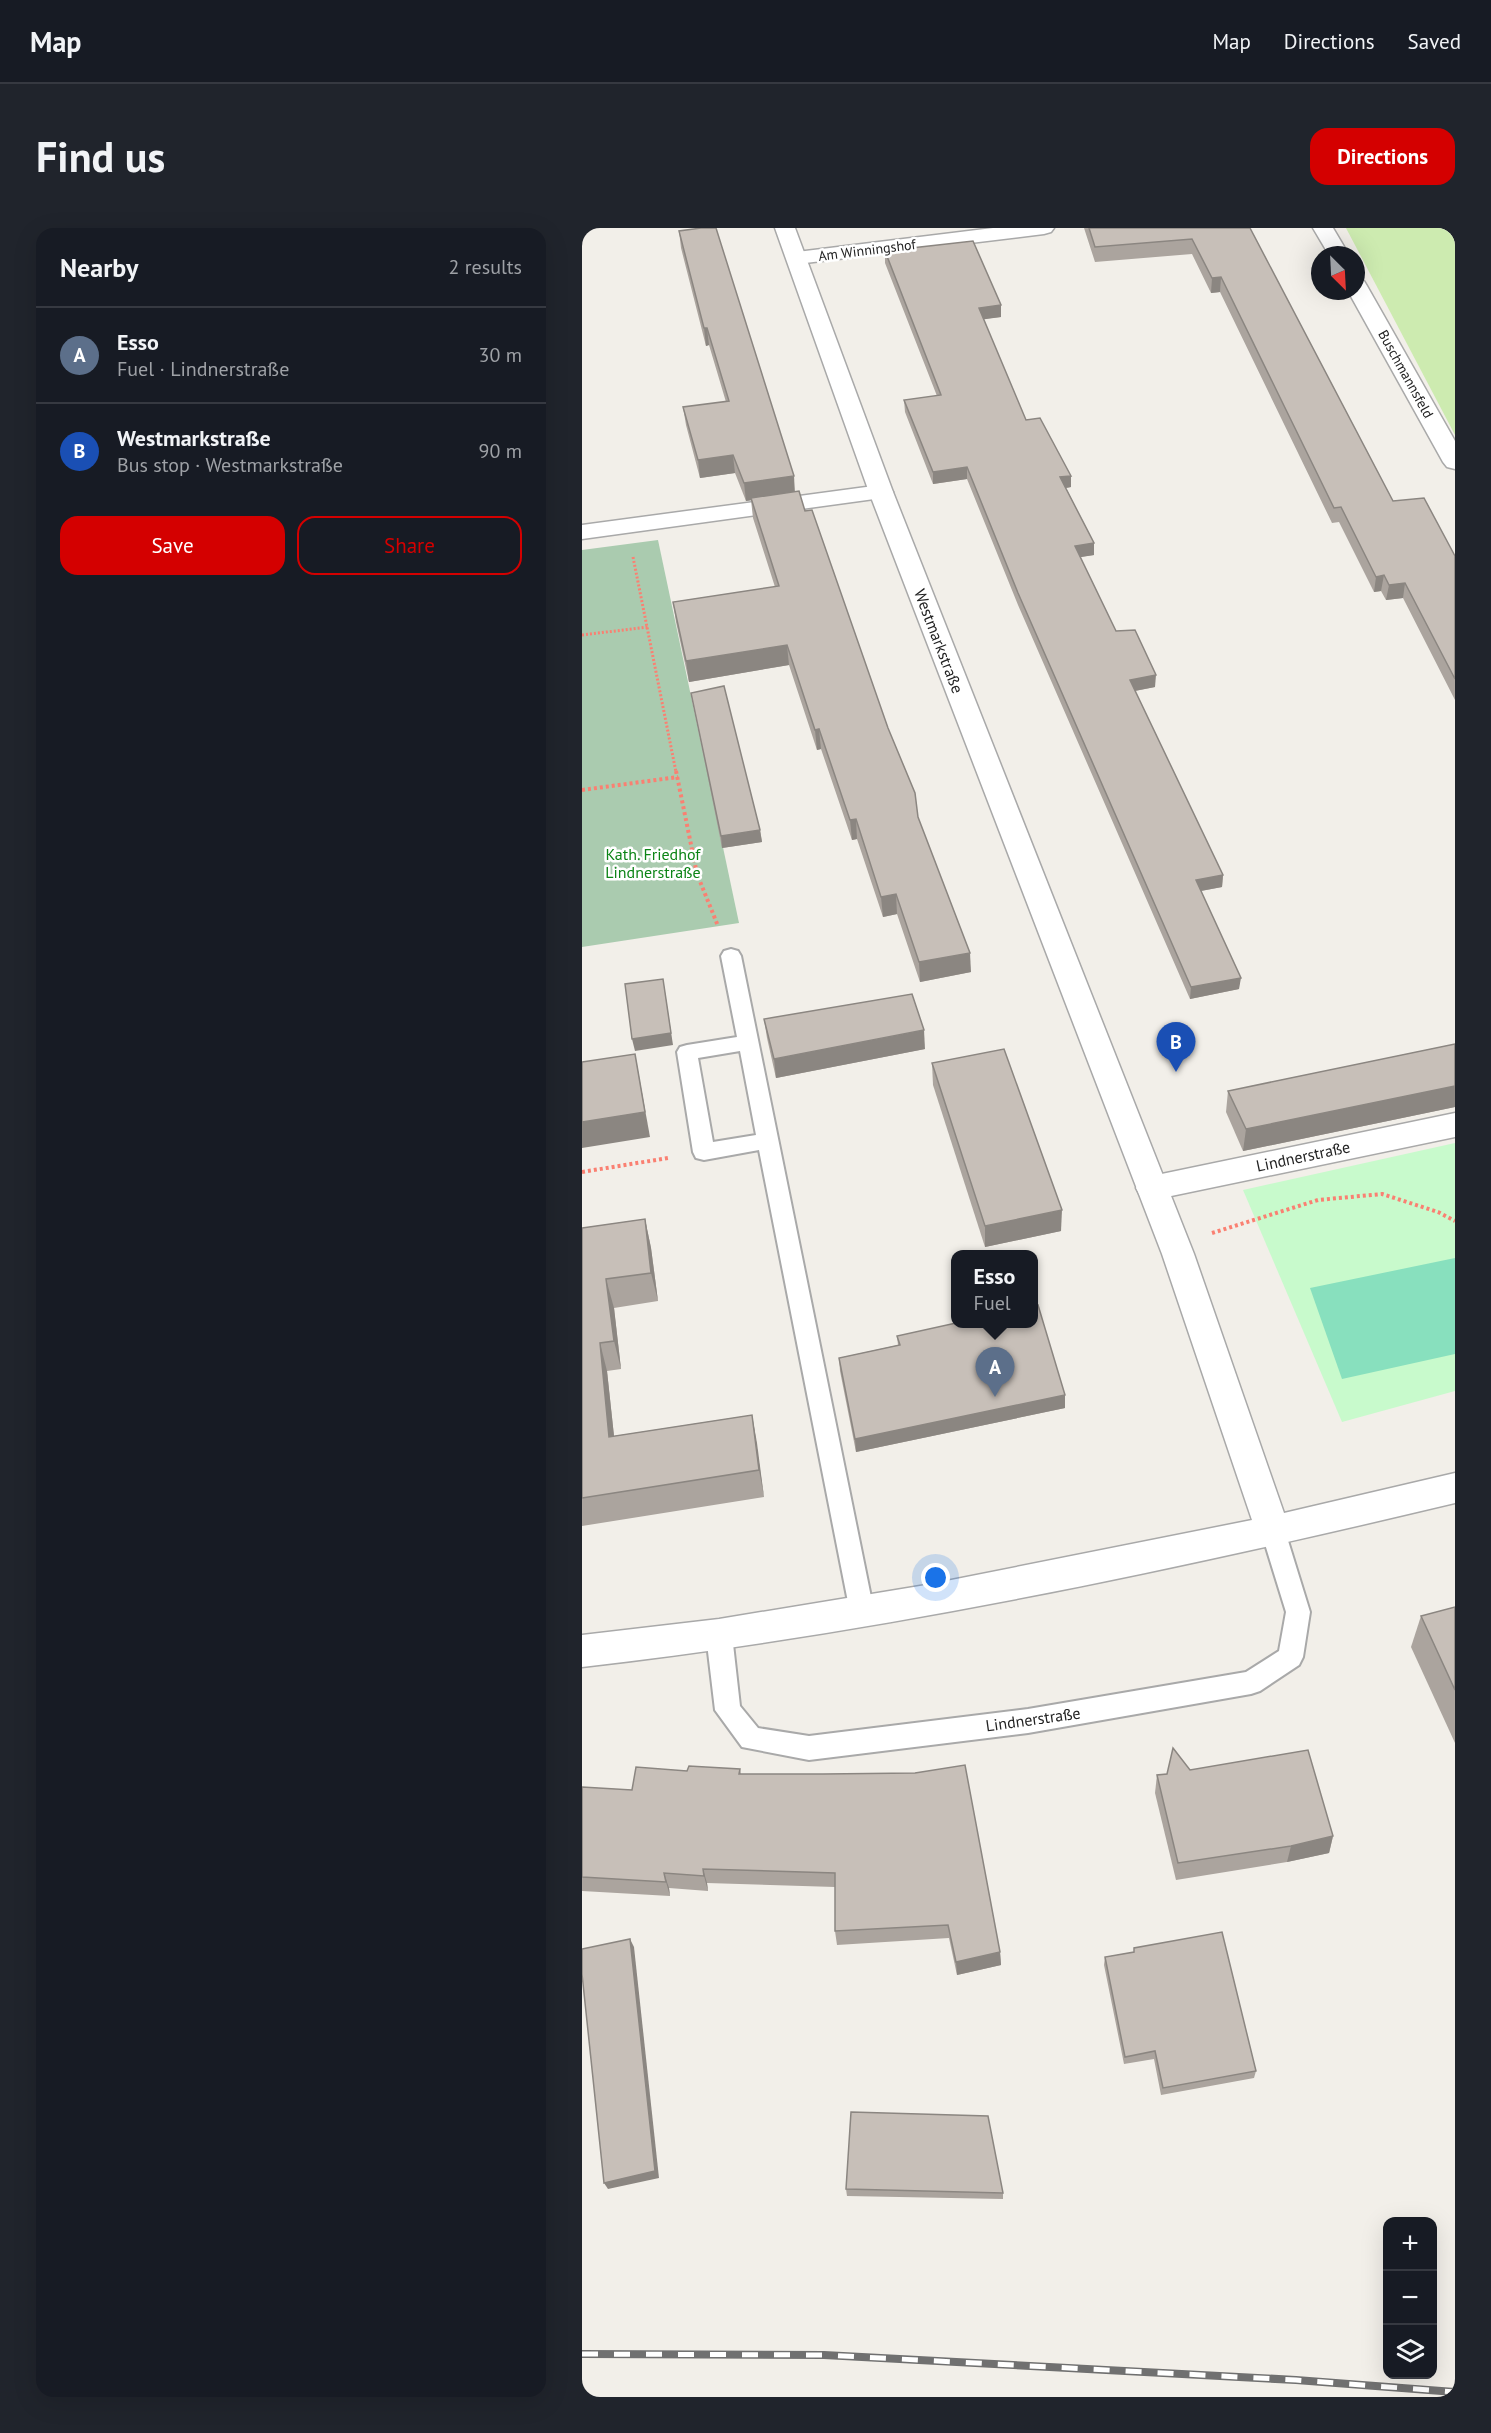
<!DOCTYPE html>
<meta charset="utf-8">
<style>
:root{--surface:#171b24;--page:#20242c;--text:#f1f3f6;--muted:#9ea1a6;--line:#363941;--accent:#d40000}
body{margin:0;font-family:"PT Sans",sans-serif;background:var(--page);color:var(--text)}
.controls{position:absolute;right:18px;bottom:18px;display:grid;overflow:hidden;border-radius:12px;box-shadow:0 6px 24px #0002}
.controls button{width:54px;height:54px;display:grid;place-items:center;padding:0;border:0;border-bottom:2px solid var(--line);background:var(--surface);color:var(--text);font:30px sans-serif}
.compass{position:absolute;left:729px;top:18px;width:54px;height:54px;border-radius:50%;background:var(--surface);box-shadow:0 6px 24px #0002;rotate:156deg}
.you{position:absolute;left:354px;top:1350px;width:21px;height:21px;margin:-15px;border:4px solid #fff;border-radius:50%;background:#1a73e8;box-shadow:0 0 0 9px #1a73e833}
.badge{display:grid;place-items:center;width:39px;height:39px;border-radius:50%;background:var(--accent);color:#fff;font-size:20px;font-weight:700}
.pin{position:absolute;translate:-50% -50px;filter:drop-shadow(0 2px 3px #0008)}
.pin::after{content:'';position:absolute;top:32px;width:21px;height:18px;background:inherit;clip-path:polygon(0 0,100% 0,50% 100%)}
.popup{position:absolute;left:369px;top:1022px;width:87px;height:78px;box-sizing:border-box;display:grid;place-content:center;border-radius:12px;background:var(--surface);filter:drop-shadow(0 2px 4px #0005);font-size:20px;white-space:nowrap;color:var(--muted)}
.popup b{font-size:22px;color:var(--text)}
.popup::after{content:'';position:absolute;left:50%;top:100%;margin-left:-12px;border:12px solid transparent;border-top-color:var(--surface)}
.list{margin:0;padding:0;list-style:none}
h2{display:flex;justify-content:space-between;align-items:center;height:78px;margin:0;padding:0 24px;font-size:26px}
h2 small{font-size:20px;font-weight:400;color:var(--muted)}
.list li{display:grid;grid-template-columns:39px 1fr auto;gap:18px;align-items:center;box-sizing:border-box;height:96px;padding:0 24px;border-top:2px solid var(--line)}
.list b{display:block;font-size:22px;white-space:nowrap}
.list p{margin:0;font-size:20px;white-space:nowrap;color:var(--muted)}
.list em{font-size:20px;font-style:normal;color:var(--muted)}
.actions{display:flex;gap:12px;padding:18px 24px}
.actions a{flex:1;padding:14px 0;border:2px solid var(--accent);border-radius:18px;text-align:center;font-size:21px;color:var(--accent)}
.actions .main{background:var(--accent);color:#fff}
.icon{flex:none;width:33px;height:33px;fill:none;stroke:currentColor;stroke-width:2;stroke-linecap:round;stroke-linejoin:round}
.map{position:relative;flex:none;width:873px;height:2169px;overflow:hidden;border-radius:18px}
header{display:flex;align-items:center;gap:36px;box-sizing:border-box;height:84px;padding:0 30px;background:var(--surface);border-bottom:2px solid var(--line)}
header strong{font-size:28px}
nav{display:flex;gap:33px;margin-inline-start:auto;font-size:21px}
.intro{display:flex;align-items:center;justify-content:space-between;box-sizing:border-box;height:144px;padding:0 36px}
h1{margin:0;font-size:42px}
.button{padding:15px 27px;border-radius:18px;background:var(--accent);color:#fff;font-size:21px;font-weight:700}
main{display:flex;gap:36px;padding:0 36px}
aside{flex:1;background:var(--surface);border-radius:18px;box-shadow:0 6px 24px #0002}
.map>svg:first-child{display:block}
</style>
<header>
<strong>Map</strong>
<nav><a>Map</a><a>Directions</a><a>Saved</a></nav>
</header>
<div class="intro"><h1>Find us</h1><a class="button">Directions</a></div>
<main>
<aside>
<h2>Nearby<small>2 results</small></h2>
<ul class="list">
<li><span class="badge" style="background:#5c6f8a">A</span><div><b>Esso</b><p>Fuel · Lindnerstraße</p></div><em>30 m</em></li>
<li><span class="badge" style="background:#1a4fb4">B</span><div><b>Westmarkstraße</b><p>Bus stop · Westmarkstraße</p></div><em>90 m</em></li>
</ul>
<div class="actions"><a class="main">Save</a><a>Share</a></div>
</aside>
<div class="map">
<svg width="873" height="2169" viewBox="0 0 873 2169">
<rect width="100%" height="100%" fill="#f2efe9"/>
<path fill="#cdebb0" d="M764,0H866L873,12V207Z"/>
<path fill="#aacbaf" d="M76,312L157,695L0,719V322Z"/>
<path fill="#c8facc" d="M873,915V1163L760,1194L661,962Z"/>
<path fill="#88e0be" d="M873,1030V1126L760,1151L728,1060Z"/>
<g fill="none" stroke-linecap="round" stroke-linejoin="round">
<defs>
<g id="service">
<path d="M149,721L156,723L159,728L292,1384L289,1392L280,1395L271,1392L268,1384L177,922L122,932L114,930L111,924L95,824L98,819L105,817L155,809L139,728L142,723ZM158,823L174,907L131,914L116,830Z"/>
<path d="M691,1293L700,1296L703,1303L728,1384L721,1429L717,1437L678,1463L669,1466L446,1505L227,1532L160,1519L133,1482L124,1407L128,1399L137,1396L146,1399L150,1407L158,1478L176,1500L227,1508L446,1481L664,1444L697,1423L704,1384L679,1303L682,1296Z"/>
</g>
<g id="minor">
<path d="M411,0H472L469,4L462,6L215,36L208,34L205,30L208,26L215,24Z"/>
<path d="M731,0H751L767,27H747Z"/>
<path d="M774,52L782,53L785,58L873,213V241L865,239L861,234L766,63H774Z"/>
<path d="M299,257L307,259L311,264L307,269L0,311V297Z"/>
<path d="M873,885V909L570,972L559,969L554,960L559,951L570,948Z"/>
</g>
<path id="tertiary" d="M193,0H213L311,264L612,1026L702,1285L873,1245V1275C584,1344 295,1405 0,1439V1407L137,1391L344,1357L670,1292L580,1026L287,264Z"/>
</defs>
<use href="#service" stroke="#a9a9a9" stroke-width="4"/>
<use href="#minor" stroke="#a9a9a9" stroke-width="3"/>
<use href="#tertiary" stroke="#a9a9a9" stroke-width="3"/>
<g stroke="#fa8072" stroke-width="3" stroke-dasharray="2 2" stroke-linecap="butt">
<path d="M51,329L94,544"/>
<path d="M0,407L66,399"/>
</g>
<g stroke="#fa8072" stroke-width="4" stroke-dasharray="3 3" stroke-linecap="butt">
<path d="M94,543L115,646L136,698"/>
<path d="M0,562L96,549"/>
<path d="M0,944L86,930"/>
<path d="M630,1005L736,972L800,966L856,984L873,993"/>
</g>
<use href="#service" fill="#fff" fill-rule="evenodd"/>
<use href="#minor" fill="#fff" fill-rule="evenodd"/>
<use href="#tertiary" fill="#fff" fill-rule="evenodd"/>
<defs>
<path id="rail" d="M0,2126L242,2127L714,2152L873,2164"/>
</defs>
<use href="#rail" stroke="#707070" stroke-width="8"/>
<use href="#rail" stroke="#fff" stroke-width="5" stroke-dasharray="16" stroke-linecap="butt"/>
</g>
<g fill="#aba49e">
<path d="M502,0H668L811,273L873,328V472L821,370L804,372L799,363L792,364L757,294L750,295L638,64L629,65L610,26L513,34Z"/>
<path d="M97,3L213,264L223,283L336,589L389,744L338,754L315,686L301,689L275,611L270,612L239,521L235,522L207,437L107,454L94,394L91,374L193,359L171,290L169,272L164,273L153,245L118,250L104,197L101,179L144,174L127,117L124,118L99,20Z"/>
<path d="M303,23L419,77V89L401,91L444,192L489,248V259L484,260L512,315V327L498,329L534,403L573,459L553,463L641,647L640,659L619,663L657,761L608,771L436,377L385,251L351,256L323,184L322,172L355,168L303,35Z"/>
<path d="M109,465L178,602L180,614L140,620Z"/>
<path d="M182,791L343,821L194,850L185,810Z"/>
<path d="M873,816V879L661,923L644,884L646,863Z"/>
<path d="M350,835L479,1003L403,1019L351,857Z"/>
<path d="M63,991L69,1020L76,1073L32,1080L39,1141L25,1143L32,1208L170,1187L182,1269L0,1298V1000Z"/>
<path d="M315,1108L483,1167V1180L274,1224L258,1143L257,1130L316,1117Z"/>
<path d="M873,1379V1515L829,1419L839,1388Z"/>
<path d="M158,1541L159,1546L418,1724L419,1737L375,1747L367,1710L255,1717L253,1703V1659L125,1655L126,1663L87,1660L88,1668L0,1663V1559L50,1562L105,1543Z"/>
<path d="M608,1542L751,1608L747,1625L705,1634L594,1652L573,1565L575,1547Z"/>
<path d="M552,1720L674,1843L672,1850L579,1867L572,1831L542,1836L522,1737L523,1729L552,1724Z"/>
<path d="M264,1961L421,1965V1971L265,1968Z"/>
</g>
<g fill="#8b8681">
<path d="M639,49L638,64L629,65L630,50Z"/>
<path d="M419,77V89L397,92V80Z"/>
<path d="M122,100H125L127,117L124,118Z"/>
<path d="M151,227L153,245L118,250L116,232Z"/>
<path d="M385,239V251L351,256V244Z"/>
<path d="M212,248L213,266L164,273L162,255Z"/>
<path d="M489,248V259L478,261V249Z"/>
<path d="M512,315V327L493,330V318Z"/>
<path d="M802,347L799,363L792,364L794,349Z"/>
<path d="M823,355L821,370L804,372L807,357Z"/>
<path d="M205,417L207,437L107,454L104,433Z"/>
<path d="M574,447L573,459L547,464L548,452Z"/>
<path d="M237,501L239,521L235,522L233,502Z"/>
<path d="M274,591L275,611L270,612L268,592Z"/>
<path d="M178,602L180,614L140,620L139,608Z"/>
<path d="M641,647L640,659L613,664L614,652Z"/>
<path d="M314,666L315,686L301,689L299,669Z"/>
<path d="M388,725L389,744L338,754L337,734Z"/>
<path d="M659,750L657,761L608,771L609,759Z"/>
<path d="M81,751L91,817L53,823L50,811Z"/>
<path d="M342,802L343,821L194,850L192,831Z"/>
<path d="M53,826L68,909L0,920V894Z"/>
<path d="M873,858V879L661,923L664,901Z"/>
<path d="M480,982L479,1003L403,1019V998Z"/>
<path d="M63,991L69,1020L76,1073L69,1045Z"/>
<path d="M24,1051L32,1080L39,1141L32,1113Z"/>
<path d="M18,1115L25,1143L35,1236L27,1209Z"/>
<path d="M483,1167V1180L274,1224L273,1211Z"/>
<path d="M170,1187L175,1215L182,1269L177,1242Z"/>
<path d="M751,1608L747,1625L705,1634L709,1618Z"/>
<path d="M121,1641L125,1655L126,1663L122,1648Z"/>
<path d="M82,1645L87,1660L88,1668L84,1654Z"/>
<path d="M48,1711L52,1719L77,1950L26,1961L22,1955Z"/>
<path d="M418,1724L419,1737L375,1747L374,1734Z"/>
</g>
<g fill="#c7bfb8" stroke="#8b8681" stroke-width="1.5">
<path d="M119,0H134L212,248L162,255L151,227L116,232L101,179L147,173L125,100H122L97,3Z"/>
<path d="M507,0H668L811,273L842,270L873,328V451L823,355L807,357L802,347L794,349L759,279L752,280L639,49L630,50L610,11L513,19Z"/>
<path d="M391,13L419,77L397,80L444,192L458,190L489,248L478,249L512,315L493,318L534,403L553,402L574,447L548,452L641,647L614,652L659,750L609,759L436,365L385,239L351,244L322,172L359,167L303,23Z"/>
<path d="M217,263L223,283L230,282L306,500L333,565L336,589L388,725L337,734L314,666L299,669L274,591L268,592L237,501L233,502L205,417L104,433L91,374L197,358L169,270Z"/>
<path d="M142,458L178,602L139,608L109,465Z"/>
<path d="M81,751L89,805L50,811L43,756Z"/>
<path d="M330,766L342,802L192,831L182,791Z"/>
<path d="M873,816V858L664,901L646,863Z"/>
<path d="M422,821L480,982L403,998L350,835Z"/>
<path d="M53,826L63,884L0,894V834Z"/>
<path d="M63,991L69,1045L24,1051L32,1113L18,1115L27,1209L170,1187L177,1242L0,1270V1000Z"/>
<path d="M456,1077L483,1167L273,1211L257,1130L318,1117L315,1108L374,1095H452V1078Z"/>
<path d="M873,1379V1462L839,1388Z"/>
<path d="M591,1520L608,1542L726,1522L751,1608L709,1618L596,1635L575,1547L585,1546Z"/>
<path d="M383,1537L418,1724L374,1734L366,1697L253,1703V1645L121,1641L122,1648L82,1645L84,1654L0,1649V1559L50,1562L54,1539L105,1543L107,1538L158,1541L157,1546H241L333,1545Z"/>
<path d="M640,1704L674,1843L581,1860L573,1823L543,1829L523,1729L552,1724V1720Z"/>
<path d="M48,1711L73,1943L22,1955L0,1746V1721Z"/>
<path d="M269,1884L406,1888L421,1965L264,1961Z"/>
</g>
<g text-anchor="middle" stroke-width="5" stroke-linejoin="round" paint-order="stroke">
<g font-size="14" fill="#222" stroke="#fff">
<text transform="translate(285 22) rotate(-7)" y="5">Am Winningshof</text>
<text transform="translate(824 146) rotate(61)" y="5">Buschmannsfeld</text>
</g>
<g font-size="16" fill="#222" stroke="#fff">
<text transform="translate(357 413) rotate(69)" y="6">Westmarkstraße</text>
<text transform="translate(721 928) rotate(-12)" y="6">Lindnerstraße</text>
<text transform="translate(451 1491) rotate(-8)" y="6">Lindnerstraße</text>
</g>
<g font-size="16" fill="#0c8416" stroke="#fff">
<text x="71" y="632">Kath. Friedhof<tspan x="71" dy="18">Lindnerstraße</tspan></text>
</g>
</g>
</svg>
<div class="controls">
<button>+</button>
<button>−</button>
<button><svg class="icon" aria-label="layers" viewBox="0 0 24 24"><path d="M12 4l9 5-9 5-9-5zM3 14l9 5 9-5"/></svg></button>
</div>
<svg class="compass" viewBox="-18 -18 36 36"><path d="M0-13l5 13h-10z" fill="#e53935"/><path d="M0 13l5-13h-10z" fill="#9ea1a6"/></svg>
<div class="you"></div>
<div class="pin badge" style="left:413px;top:1169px;background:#5c6f8a">A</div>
<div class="popup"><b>Esso</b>Fuel</div>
<div class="pin badge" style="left:594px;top:844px;background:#1a4fb4">B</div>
</div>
</main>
